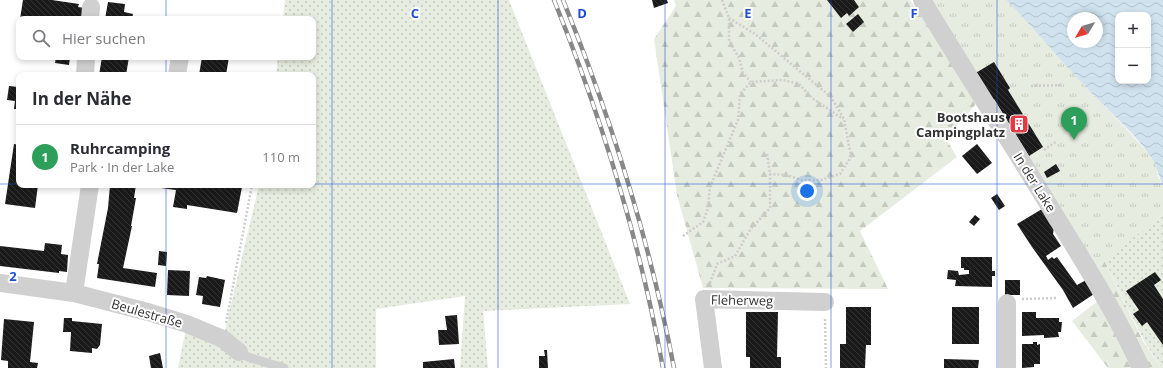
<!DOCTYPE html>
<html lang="de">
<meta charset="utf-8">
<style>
:root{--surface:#fff;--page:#f2f2f3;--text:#2b2b33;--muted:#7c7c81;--line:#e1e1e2;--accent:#1a73e8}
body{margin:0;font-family:"Open Sans",sans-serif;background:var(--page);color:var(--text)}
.controls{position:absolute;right:12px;top:12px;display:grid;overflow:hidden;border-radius:8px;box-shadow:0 2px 6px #0003}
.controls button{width:36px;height:36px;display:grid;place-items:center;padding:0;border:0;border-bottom:1px solid var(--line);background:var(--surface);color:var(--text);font:20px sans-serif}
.compass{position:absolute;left:1067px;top:12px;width:36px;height:36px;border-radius:50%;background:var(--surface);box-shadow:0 2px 6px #0003;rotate:232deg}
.you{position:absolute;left:807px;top:191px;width:14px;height:14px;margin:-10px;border:3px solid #fff;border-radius:50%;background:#1a73e8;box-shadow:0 0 0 6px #1a73e833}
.badge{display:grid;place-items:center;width:26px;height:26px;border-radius:50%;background:var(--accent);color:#fff;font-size:13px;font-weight:700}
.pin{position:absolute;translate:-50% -33px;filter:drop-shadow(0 1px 2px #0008)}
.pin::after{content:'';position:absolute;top:21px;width:14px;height:12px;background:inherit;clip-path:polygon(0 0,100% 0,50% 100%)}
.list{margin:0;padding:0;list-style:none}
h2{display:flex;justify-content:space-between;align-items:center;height:52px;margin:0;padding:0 16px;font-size:17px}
h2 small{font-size:13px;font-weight:400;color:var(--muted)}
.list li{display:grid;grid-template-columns:26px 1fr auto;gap:12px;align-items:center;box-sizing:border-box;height:64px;padding:0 16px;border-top:1px solid var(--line)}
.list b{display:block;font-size:15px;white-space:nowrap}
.list p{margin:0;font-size:13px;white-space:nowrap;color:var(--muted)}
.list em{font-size:13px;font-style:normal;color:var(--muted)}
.icon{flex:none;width:22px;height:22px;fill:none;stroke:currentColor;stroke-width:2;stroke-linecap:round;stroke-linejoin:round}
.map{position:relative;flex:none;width:1163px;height:368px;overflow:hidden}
.search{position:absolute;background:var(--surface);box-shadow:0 2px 6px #0003;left:16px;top:16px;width:300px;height:44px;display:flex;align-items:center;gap:10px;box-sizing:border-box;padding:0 14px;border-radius:8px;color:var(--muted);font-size:15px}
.panel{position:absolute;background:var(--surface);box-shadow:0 2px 6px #0003;left:16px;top:72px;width:300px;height:116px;border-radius:8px}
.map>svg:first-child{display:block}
</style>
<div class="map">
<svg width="1163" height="368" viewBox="0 0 1163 368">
<defs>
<pattern id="grass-dots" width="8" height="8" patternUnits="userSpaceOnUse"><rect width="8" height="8" fill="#e6ecdf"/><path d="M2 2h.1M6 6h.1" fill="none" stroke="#c6cbc0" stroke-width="1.8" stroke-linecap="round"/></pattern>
<pattern id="forest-firs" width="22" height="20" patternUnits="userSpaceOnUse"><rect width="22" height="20" fill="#e6ecdf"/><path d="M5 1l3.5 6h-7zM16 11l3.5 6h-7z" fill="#c6cbc0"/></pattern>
<pattern id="park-tufts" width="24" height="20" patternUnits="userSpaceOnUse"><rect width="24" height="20" fill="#e6ecdf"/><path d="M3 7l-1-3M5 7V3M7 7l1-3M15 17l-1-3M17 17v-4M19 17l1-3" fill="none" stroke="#c6cbc0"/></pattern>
<pattern id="water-waves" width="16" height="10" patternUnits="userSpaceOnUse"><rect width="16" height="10" fill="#cfe2ee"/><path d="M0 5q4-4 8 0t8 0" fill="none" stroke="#b2c2cd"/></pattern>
<pattern id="building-back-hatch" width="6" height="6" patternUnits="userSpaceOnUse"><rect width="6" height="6" fill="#1a1a1a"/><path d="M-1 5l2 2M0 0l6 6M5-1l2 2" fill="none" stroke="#333"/></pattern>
</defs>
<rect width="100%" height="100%" fill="#fff"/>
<g fill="url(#grass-dots)">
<path d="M285,0H509L630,304L483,311L488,368H460L465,296L376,309V368H178L187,324L223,339L259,185H313V75H276L278,57H313V19H283Z"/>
<path d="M1163,214V368H1161L1144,341L1104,260Z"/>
</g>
<g fill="url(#forest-firs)">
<path d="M674,0H910L981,98L946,139L957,157L860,231L888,289L703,288L677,195L654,39L676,6Z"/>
<path d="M1104,260L1143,341L1161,368H1108L1072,321L1103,297L1091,271Z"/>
</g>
<path fill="url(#park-tufts)" d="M925,0H1006L1029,22L1047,44L1083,84L1121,123L1151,156L1157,167L1158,177L1163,184V214L1091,271Z"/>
<path fill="url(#water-waves)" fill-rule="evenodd" d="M1006,0H1163V184C1157,175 1158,166 1151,157C1132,130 1105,108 1082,83C1056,56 1033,26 1006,0ZM1118,15H1148V81H1118ZM1073,18H1097V42H1073Z"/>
<g fill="url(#building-back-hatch)">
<path d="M23,0H52L79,4L78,7L85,8L83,19H20Z"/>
<path d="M652,0H667L668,3L654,8Z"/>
<path d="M827,0H854L859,7L849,16L847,13L841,18Z"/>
<path d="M108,2L125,4L124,12L133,14L132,19H105Z"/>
<path d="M858,14L864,22L853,32L846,24Z"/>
<path d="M56,57H70L69,65L55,63Z"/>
<path d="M102,57H129L126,75H99Z"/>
<path d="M202,57H229L226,75H199Z"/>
<path d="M994,62L1010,88L1008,90L1043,147L1029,156L994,99L991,101L974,74Z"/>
<path d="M18,84H19V109H14L15,101L7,100L9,86L18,87Z"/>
<path d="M14,144L19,145V185H38L35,208L5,204Z"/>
<path d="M977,144L992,163L977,174L962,156Z"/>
<path d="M1056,164L1060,171L1047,178L1044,172Z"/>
<path d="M110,185H136L134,198H136L131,226H132L123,268L157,273L155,287L97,278L99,264H97L108,208Z"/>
<path d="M162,185H227L242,187L237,213L187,205V209L173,207L176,190L161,188Z"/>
<path d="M997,194L1005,206L999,210L991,198Z"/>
<path d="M1042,209L1054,228L1053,234L1061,246L1046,256L1048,260L1052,257L1054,259L1057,257L1077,285L1088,279L1097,292L1073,308L1063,290L1032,247L1017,224Z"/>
<path d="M975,215L980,219L974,226L969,222Z"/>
<path d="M45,243L62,245L61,254L68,255L67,272L59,271V273L0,266V246L44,251Z"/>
<path d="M159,251L167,252L166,266L158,265Z"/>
<path d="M961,257H992V271H995V276H992V287L955,286L956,280L947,279L948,270L958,271L959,275L969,274V270H964V268H961Z"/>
<path d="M168,270L190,271L189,296L167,295Z"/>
<path d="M1155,272L1161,280L1154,285L1163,299V345L1147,322L1142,326L1133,314L1139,310L1126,291Z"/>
<path d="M207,276L225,280L220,307L202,304L203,296L196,295L199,277L206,278Z"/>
<rect x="1005" y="280" width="15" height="15"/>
<path d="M846,307H871V345H866L865,368H840V344H846Z"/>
<rect x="952" y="307" width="27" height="37"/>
<path d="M746,312H778L777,357H781V368H750V357H746Z"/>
<path d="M1022,312H1036V318H1059V322H1062L1061,332H1058L1059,337L1044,338V335L1022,336Z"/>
<path d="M457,315L459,344L439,345L438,330H447L445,316Z"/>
<path d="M64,318H72V321L102,324L100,345L97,349L92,348V353L70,351L71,332H63Z"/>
<path d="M4,319L34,322L30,362L38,363L37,368H8V361L1,360Z"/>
<path d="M1033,342H1037V345L1040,344V364H1034V367L1022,368V344H1033Z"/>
<path d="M544,350H547L548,368H539V356H545Z"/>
<path d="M160,353L163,368H151L149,356Z"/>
<path d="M454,359L455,368H423V362Z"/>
<path d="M944,359L979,360L978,368H944Z"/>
</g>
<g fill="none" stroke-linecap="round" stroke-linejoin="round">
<g stroke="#cdcdcd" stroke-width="2.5" stroke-dasharray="2 2" stroke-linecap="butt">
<path d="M722,0L729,18V41L739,58L743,73L751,82"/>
<path d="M729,18L755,34L831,97L844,119L851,157L840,174L821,180H802L786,175L770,174"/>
<path d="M1031,86L1061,85"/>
<path d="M1044,150L1057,141"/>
<path d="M683,236L703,222L708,208L710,187L738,120L740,94L751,82L783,80L799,84L812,98L843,119"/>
<path d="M710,283L717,264L735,256L750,230L770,208V174L767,153"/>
<path d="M1022,299L1056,298"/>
<path d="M825,319L826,368"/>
<path d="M226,323L252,185"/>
</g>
<path stroke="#d0d0d0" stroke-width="9" d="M239,352L248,357L284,368"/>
<g stroke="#d0d0d0" stroke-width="18">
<path d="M922,0C966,73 1012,144 1056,217C1087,267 1117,315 1141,368"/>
<path d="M90,19L91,7"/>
<path d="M85,75L86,57"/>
<path d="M177,75L180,57"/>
<path d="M0,283L74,293L148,312L187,324L223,339L239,352"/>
<path d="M74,293L90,185"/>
<path d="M1007,303V368"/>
<path d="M713,368L704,299L825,302"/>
</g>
<defs>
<g id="rail">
<path d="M554,0C602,119 640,242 663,368"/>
<path d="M563,0C611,118 650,242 674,368"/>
</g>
</defs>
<use href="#rail" stroke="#888" stroke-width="4.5"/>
<use href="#rail" stroke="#fff" stroke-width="3" stroke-dasharray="9" stroke-linecap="butt"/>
</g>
<path fill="none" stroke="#1d4ed8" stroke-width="1" stroke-opacity="0.55" d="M166,0V19M332,0V368M498,0V368M665,0V368M831,0V368M997,0V368M166,57V75M0,184H19M313,184H1163M166,185V368"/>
<defs>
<symbol id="building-square" viewBox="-11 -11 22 22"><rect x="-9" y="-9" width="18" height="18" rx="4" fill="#e63946" stroke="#fff"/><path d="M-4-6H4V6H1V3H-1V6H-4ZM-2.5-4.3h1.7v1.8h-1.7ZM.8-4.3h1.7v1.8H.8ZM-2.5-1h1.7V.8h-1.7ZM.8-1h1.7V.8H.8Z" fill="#fff"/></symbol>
</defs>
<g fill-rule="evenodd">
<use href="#building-square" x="1008" y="113" width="22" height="22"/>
</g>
<g text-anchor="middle" stroke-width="4" stroke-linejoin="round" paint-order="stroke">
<g font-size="13" font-weight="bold" fill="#333" stroke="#fff" text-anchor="end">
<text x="1005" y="122">Bootshaus<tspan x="1005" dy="15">Campingplatz</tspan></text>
</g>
<g font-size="13" fill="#333" stroke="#fff">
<text transform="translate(1035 182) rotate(58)" y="5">In der Lake</text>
<text transform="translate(742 300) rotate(1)" y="5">Fleherweg</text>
<text transform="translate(147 313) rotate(16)" y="5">Beulestraße</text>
</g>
</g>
<g font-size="13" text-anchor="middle" font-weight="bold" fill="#1d4ed8" stroke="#fff" stroke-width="4" stroke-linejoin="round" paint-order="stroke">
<text x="415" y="18">C</text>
<text x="582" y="18">D</text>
<text x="748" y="18">E</text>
<text x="914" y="18">F</text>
<text x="13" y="281">2</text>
</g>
</svg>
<div class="controls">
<button>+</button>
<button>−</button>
</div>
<svg class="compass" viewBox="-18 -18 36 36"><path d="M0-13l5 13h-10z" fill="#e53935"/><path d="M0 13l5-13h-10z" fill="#7c7c81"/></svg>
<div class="you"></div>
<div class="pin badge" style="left:1074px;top:140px;background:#2e9e5b">1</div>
<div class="search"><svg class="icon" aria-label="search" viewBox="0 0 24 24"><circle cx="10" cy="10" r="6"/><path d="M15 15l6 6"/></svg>Hier suchen</div>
<section class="panel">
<h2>In der Nähe<small></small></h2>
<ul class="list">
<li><span class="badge" style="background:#2e9e5b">1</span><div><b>Ruhrcamping</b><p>Park · In der Lake</p></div><em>110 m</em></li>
</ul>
</section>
</div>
